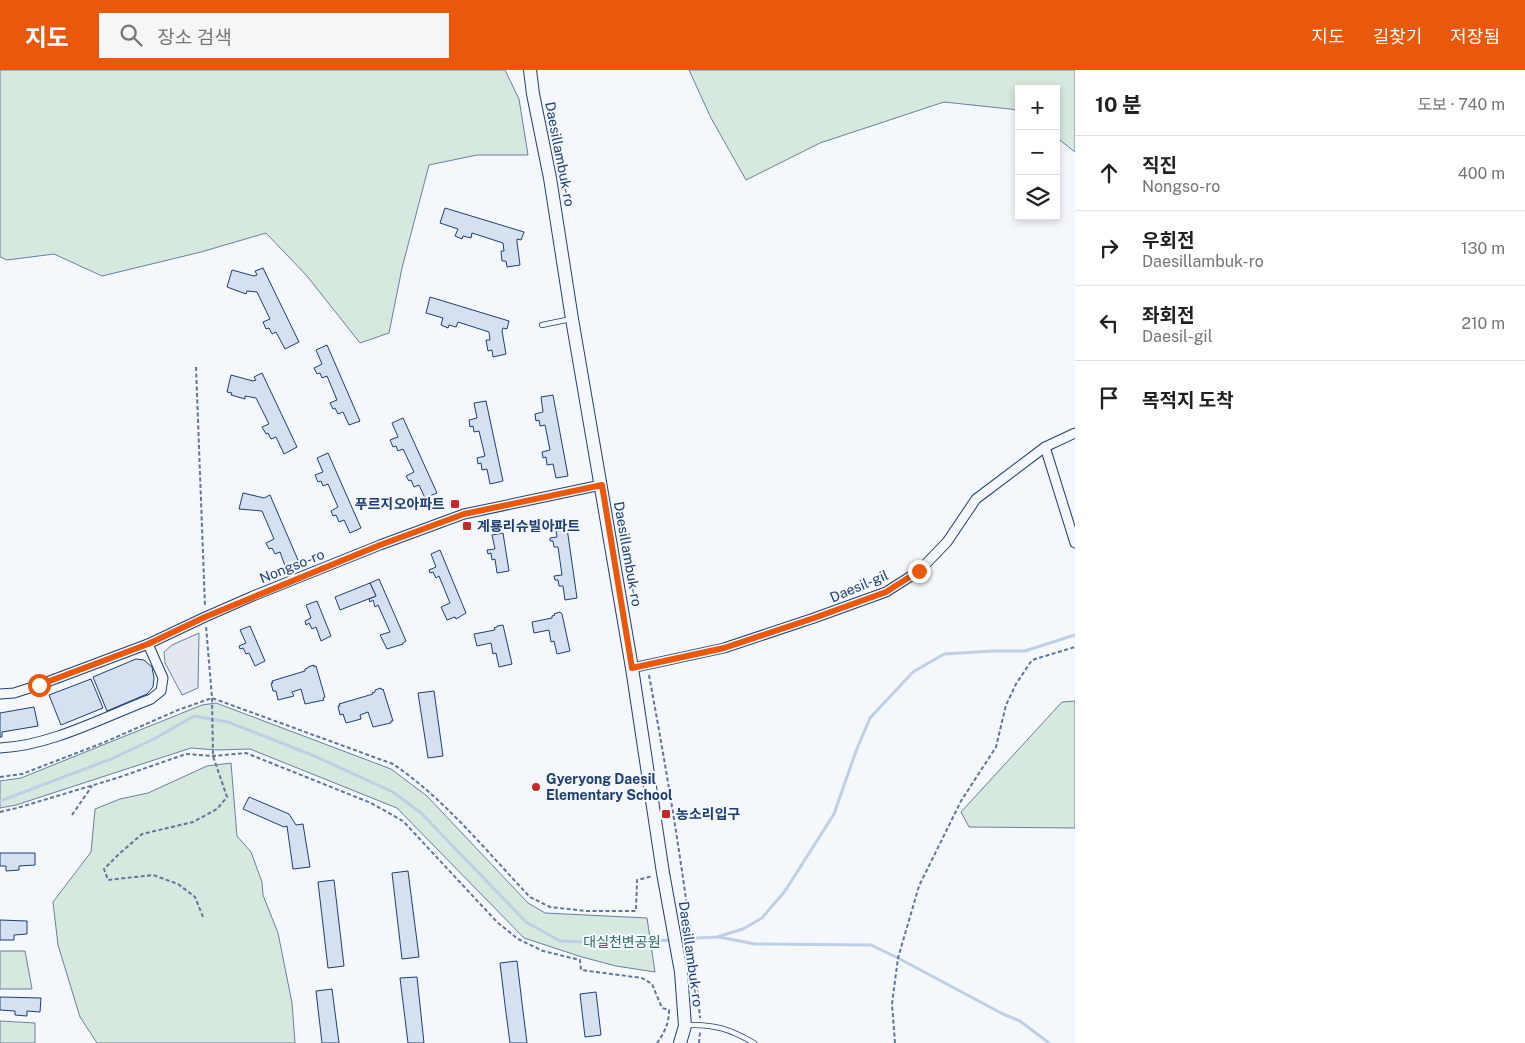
<!DOCTYPE html>
<html lang="ko">
<meta charset="utf-8">
<style>
:root{--surface:#fff;--page:#f6f6f6;--text:#202124;--muted:#757577;--line:#e0e0e0;--accent:#ea580c}
body{margin:0;font-family:"Public Sans","Noto Sans KR",sans-serif;background:var(--page);color:var(--text)}
.controls{position:absolute;right:15px;top:15px;display:grid;overflow:hidden;border-radius:0px;box-shadow:0 2px 8px #0003}
.controls button{width:45px;height:45px;display:grid;place-items:center;padding:0;border:0;border-bottom:1px solid var(--line);background:var(--surface);color:var(--text);font:25px sans-serif}
.stop{position:absolute;width:15px;height:15px;margin:-11px;border:4px solid #ea580c;border-radius:50%;background:#fff}
.stop.end{background:#ea580c;border-color:#fff;box-shadow:0 1px 5px #0008}
.list{margin:0;padding:0;list-style:none}
h2{display:flex;justify-content:space-between;align-items:center;height:65px;margin:0;padding:0 20px;font-size:21px}
h2 small{font-size:16px;font-weight:400;color:var(--muted)}
.list li{display:grid;grid-template-columns:32px 1fr auto;gap:15px;align-items:center;box-sizing:border-box;height:75px;padding:0 20px;border-top:1px solid var(--line)}
.list b{display:block;font-size:19px;white-space:nowrap}
.list p{margin:0;font-size:16px;white-space:nowrap;color:var(--muted)}
.list em{font-size:16px;font-style:normal;color:var(--muted)}
.icon{flex:none;width:28px;height:28px;fill:none;stroke:currentColor;stroke-width:2;stroke-linecap:round;stroke-linejoin:round}
.map{position:relative;flex:none;width:1075px;height:973px;overflow:hidden}
header{display:flex;align-items:center;gap:30px;box-sizing:border-box;height:70px;padding:0 25px;background:var(--accent);color:#fff}
header strong{font-size:24px}
nav{display:flex;gap:28px;margin-inline-start:auto;font-size:18px}
.search{width:350px;height:45px;background:var(--page);display:flex;align-items:center;gap:12px;box-sizing:border-box;padding:0 18px;border-radius:0px;color:var(--muted);font-size:19px}
main{display:flex}
aside{flex:1;background:var(--surface)}
.map>svg:first-child{display:block}
</style>
<header>
<strong>지도</strong>
<div class="search"><svg class="icon" aria-label="search" viewBox="0 0 24 24"><circle cx="10" cy="10" r="6"/><path d="M15 15l6 6"/></svg>장소 검색</div>
<nav><a>지도</a><a>길찾기</a><a>저장됨</a></nav>
</header>
<main>
<div class="map">
<svg width="1075" height="973" viewBox="0 0 1075 973">
<rect width="100%" height="100%" fill="#f4f7fb"/>
<g fill="#d7e8df" stroke="#687fa3">
<path d="M0,0H505L519,29L528,85H477L429,95L402,198L389,263L360,273L307,206L266,163L201,182L102,206L54,184L7,190L0,187Z"/>
<path d="M689,0H1075V82L1056,67V19H1019V40L944,32L820,73L746,110L711,48Z"/>
<path d="M1075,631V758L969,757L961,742L1062,632Z"/>
<path d="M216,633L391,699L427,726L528,833L545,843L647,848L655,902L616,896L582,887L524,868L397,738L250,679L217,680L191,678L16,735L0,738V711L21,708L202,635Z"/>
<path d="M231,693L237,766L251,782L262,812L263,825L278,863L292,933L295,973H97L80,947L58,875L53,832L91,782L95,739L120,729L148,723L207,696Z"/>
<path d="M0,881H25L32,919H0Z"/>
<path d="M0,951L35,953V973H0Z"/>
</g>
<path fill="#e3e8f0" stroke="#687fa3" d="M199,563L198,618L182,625L165,593L164,582L172,575Z"/>
<g fill="none" stroke-linecap="round" stroke-linejoin="round">
<g stroke="#bed0e5" stroke-width="3">
<path d="M0,731L111,689L154,669L194,646L228,652L312,685L393,722L421,743L526,852L560,871L612,873L673,870"/>
<path d="M719,867L755,874L871,875L898,888L1003,944L1020,951L1049,973"/>
<path d="M679,869L717,867L743,859L762,848L785,821L834,744L856,681L870,648L913,602L944,584L993,581H1025L1075,565"/>
</g>
</g>
<g fill="#d5e0f0" stroke="#1d3f73">
<path d="M445,138L524,162L521,170L517,169V172L520,195L507,197L506,191H502L501,181H504L503,173L472,163L471,168L463,166L462,169L455,166L458,159L440,153Z"/>
<path d="M263,198L299,272L285,279L276,262L272,264L269,258L266,259L263,252L270,249L257,222L247,221L246,224L227,217L232,200L254,206L257,205L255,201Z"/>
<path d="M430,227L509,251L507,259L503,258L502,261L506,284L493,287L492,280L488,281L486,270H490L489,262L458,252L456,257L449,255L448,258L441,255L443,248L426,243Z"/>
<path d="M327,275L360,351L349,355L343,342L338,344L335,338L333,339L330,333L337,330L327,306L322,308L320,303L317,304L314,298L322,294L316,280Z"/>
<path d="M262,303L297,377L284,384L276,367L271,369L268,363L266,364L262,357L269,354L256,328L245,326V329L231,325L232,323L227,322L231,305L253,311L256,310L254,307Z"/>
<path d="M553,325L568,406L556,408L553,394L547,395L546,387L543,388L542,382L550,380L545,355L540,356L539,350L536,351L535,344L543,342L541,327Z"/>
<path d="M486,331L503,411L490,414L487,399L482,400L481,393L478,394L477,388L485,386L479,361L474,362L473,356L470,357L469,350L477,348L474,333Z"/>
<path d="M403,348L437,423L425,428L419,415L414,417L411,410L409,411L406,406L414,402L403,379L398,381L396,376L393,377L390,370L398,367L392,353Z"/>
<path d="M328,383L361,458L350,463L344,450L339,452L336,445L333,446L331,441L338,437L328,414L323,416L321,411L318,412L315,405L323,402L317,388Z"/>
<path d="M243,423L264,428L270,425L298,490L285,496L280,482L275,484L272,478L269,479L266,473L274,469L262,441L239,439Z"/>
<path d="M566,451L577,528L565,530L563,516H559L558,510H555L554,506L562,505L558,477H554L553,471H550V468L557,467L555,453Z"/>
<path d="M503,463L509,501L497,503L495,489L492,490L491,483L488,484L487,480L495,479L492,465Z"/>
<path d="M440,480L466,543L456,549L455,547L447,550L441,537L450,533L439,506L436,508L433,502L430,503L429,500L436,497L431,484Z"/>
<path d="M379,509L406,571L403,573V574L387,579L380,565L390,562L378,535L375,537L373,530L370,532L369,529L376,526L370,513Z"/>
<path d="M370,513L376,526L340,540L335,527Z"/>
<path d="M317,531L331,566L321,571L316,557L312,559L309,553L306,555L305,551L311,548L306,535Z"/>
<path d="M560,542L562,544L570,581L557,584L554,571L551,572L549,560L534,563L532,552L552,548V546L555,545L554,544Z"/>
<path d="M503,555L512,594L499,597L496,583L493,584L491,573L477,576L474,564L495,560L494,558L497,557V556Z"/>
<path d="M250,556L265,591L255,596L249,583L246,584L243,578L240,579L239,576L246,573L240,560Z"/>
<path d="M136,589L144,590L152,597L154,608L153,617L147,624L107,641L93,607Z"/>
<path d="M314,595V597L316,596L325,627L323,628L324,630L305,634L301,619L292,622L294,626L278,630L276,621H273L271,613H273L272,611L305,601V599L308,598V597Z"/>
<path d="M91,609L103,638L61,655L49,625Z"/>
<path d="M381,618L382,620L383,619L393,651H391V653L373,657L368,642L360,645L361,649L346,653L343,644L340,645L338,636H340L339,634L373,624L372,623L375,622V620Z"/>
<path d="M434,621L443,686L428,688L418,623Z"/>
<path d="M34,637L38,656L2,662V667H0V643Z"/>
<path d="M249,727L289,744L296,755L303,754L310,797L293,799L287,756L284,757L243,739Z"/>
<path d="M0,783H35V795L19,796V800L6,801V796H0Z"/>
<path d="M408,801L419,887L402,889L392,803Z"/>
<path d="M334,810L344,896L328,898L318,812Z"/>
<path d="M0,850L27,851V864L14,865V870H0Z"/>
<path d="M517,891L522,933L527,973H510L505,935L500,893Z"/>
<path d="M417,907L424,973H408L400,908Z"/>
<path d="M332,919L339,973H322L316,921Z"/>
<path d="M596,922L601,965L585,967L580,924Z"/>
<path d="M0,927L41,928L40,942L27,941V946L15,945V941L0,940Z"/>
</g>
<g fill="none" stroke-linecap="round" stroke-linejoin="round">
<defs>
<g id="lane">
<path d="M542,255L571,249"/>
<path d="M687,955C714,954 730,959 754,973"/>
</g>
<g id="street">
<path d="M1045,377L1075,473"/>
<path d="M632,598L724,578L814,548L886,522L919,501L947,472L976,429L1045,377L1075,363"/>
<path d="M0,624L14,623L39,615L148,574L205,547L253,526L380,475L464,444L601,415"/>
<path d="M0,678C50,676 104,647 151,629L161,621L163,608L148,574"/>
</g>
<path id="secondary" d="M530,0L533,24L550,108L572,249L632,598L663,803L681,902L685,956L680,973"/>
</defs>
<use href="#lane" stroke="#1d3f73" stroke-width="6"/>
<use href="#street" stroke="#1d3f73" stroke-width="11"/>
<use href="#secondary" stroke="#1d3f73" stroke-width="14"/>
<g stroke="#5e769c" stroke-width="2" stroke-dasharray="4 2.5" stroke-linecap="butt">
<path d="M196,297L205,537"/>
<path d="M649,605C670,719 689,833 700,948"/>
<path d="M0,707L22,704L105,672L178,640L212,628L393,694C445,729 487,782 530,827L550,837L586,841H636L637,810L653,806"/>
<path d="M0,742L17,738L117,708L186,684L213,686L246,683L371,733L403,751L497,852L518,869L543,881L580,890L581,900L642,908L652,914L662,938L669,940C669,953 665,962 657,973"/>
<path d="M72,745L92,716"/>
<path d="M203,847L195,827L178,814L153,805L108,810L104,799L119,784L142,764L193,752L217,739L227,727L213,686L212,628L206,556"/>
<path d="M699,973L700,962"/>
<path d="M895,973L892,934L898,888L919,816L961,731L996,677L1006,635L1016,614L1032,590L1075,577"/>
</g>
<use href="#lane" stroke="#f4f7fb" stroke-width="4.5"/>
<use href="#street" stroke="#f4f7fb" stroke-width="9"/>
<use href="#secondary" stroke="#f4f7fb" stroke-width="12"/>
</g>
<g fill="none" stroke-linecap="round" stroke-linejoin="round">
<path stroke="#ea580c" stroke-width="6" d="M39,615L148,574L205,547L380,475L464,444L602,415L632,598L724,578L814,548L886,522L919,501"/>
</g>
<g fill="#c62828" stroke="#f4f7fb" stroke-width="2">
<rect x="450" y="429" width="10" height="10" rx="2.5"/>
<rect x="462" y="451" width="10" height="10" rx="2.5"/>
<circle cx="536" cy="717" r="5"/>
<rect x="661" y="739" width="10" height="10" rx="2.5"/>
</g>
<g text-anchor="middle" stroke-width="4" stroke-linejoin="round" paint-order="stroke">
<g font-size="14" fill="#1d3f73" stroke="#f4f7fb">
<text transform="translate(560 84) rotate(79)" y="5">Daesillambuk-ro</text>
<text transform="translate(628 484) rotate(80)" y="5">Daesillambuk-ro</text>
<text transform="translate(292 496) rotate(-22)" y="5">Nongso-ro</text>
<text transform="translate(859 516) rotate(-23)" y="5">Daesil-gil</text>
<text transform="translate(691 884) rotate(82)" y="5">Daesillambuk-ro</text>
</g>
<g font-size="14" font-weight="bold" fill="#1d3f73" stroke="#f4f7fb" text-anchor="start">
<text x="445" y="439" text-anchor="end">푸르지오아파트</text>
<text x="477" y="461">계룡리슈빌아파트</text>
<text x="546" y="714">Gyeryong Daesil<tspan x="546" dy="16">Elementary School</tspan></text>
<text x="676" y="749">농소리입구</text>
</g>
<g font-size="14" fill="#2c6c60" stroke="#f4f7fb">
<text x="622" y="877">대실천변공원</text>
</g>
</g>
</svg>
<div class="controls">
<button>+</button>
<button>−</button>
<button><svg class="icon" aria-label="layers" viewBox="0 0 24 24"><path d="M12 4l9 5-9 5-9-5zM3 14l9 5 9-5"/></svg></button>
</div>
<div class="stop" style="left:39px;top:615px"></div>
<div class="stop end" style="left:919px;top:501px"></div>
</div>
<aside>
<h2>10 분<small>도보 · 740 m</small></h2>
<ul class="list">
<li><svg class="icon" aria-label="ahead" viewBox="0 0 24 24"><path d="M12 20V5M6 11l6-6 6 6"/></svg><div><b>직진</b><p>Nongso-ro</p></div><em>400 m</em></li>
<li><svg class="icon" aria-label="right" viewBox="0 0 24 24"><path d="M7 20v-9h11M14 6l5 5-5 5"/></svg><div><b>우회전</b><p>Daesillambuk-ro</p></div><em>130 m</em></li>
<li><svg class="icon" aria-label="left" viewBox="0 0 24 24"><path d="M17 20v-9H6M10 6l-5 5 5 5"/></svg><div><b>좌회전</b><p>Daesil-gil</p></div><em>210 m</em></li>
<li><svg class="icon" aria-label="arrive" viewBox="0 0 24 24"><path d="M6 21V4h12l-3 4 3 4H6"/></svg><div><b>목적지 도착</b></div></li>
</ul>
</aside>
</main>
